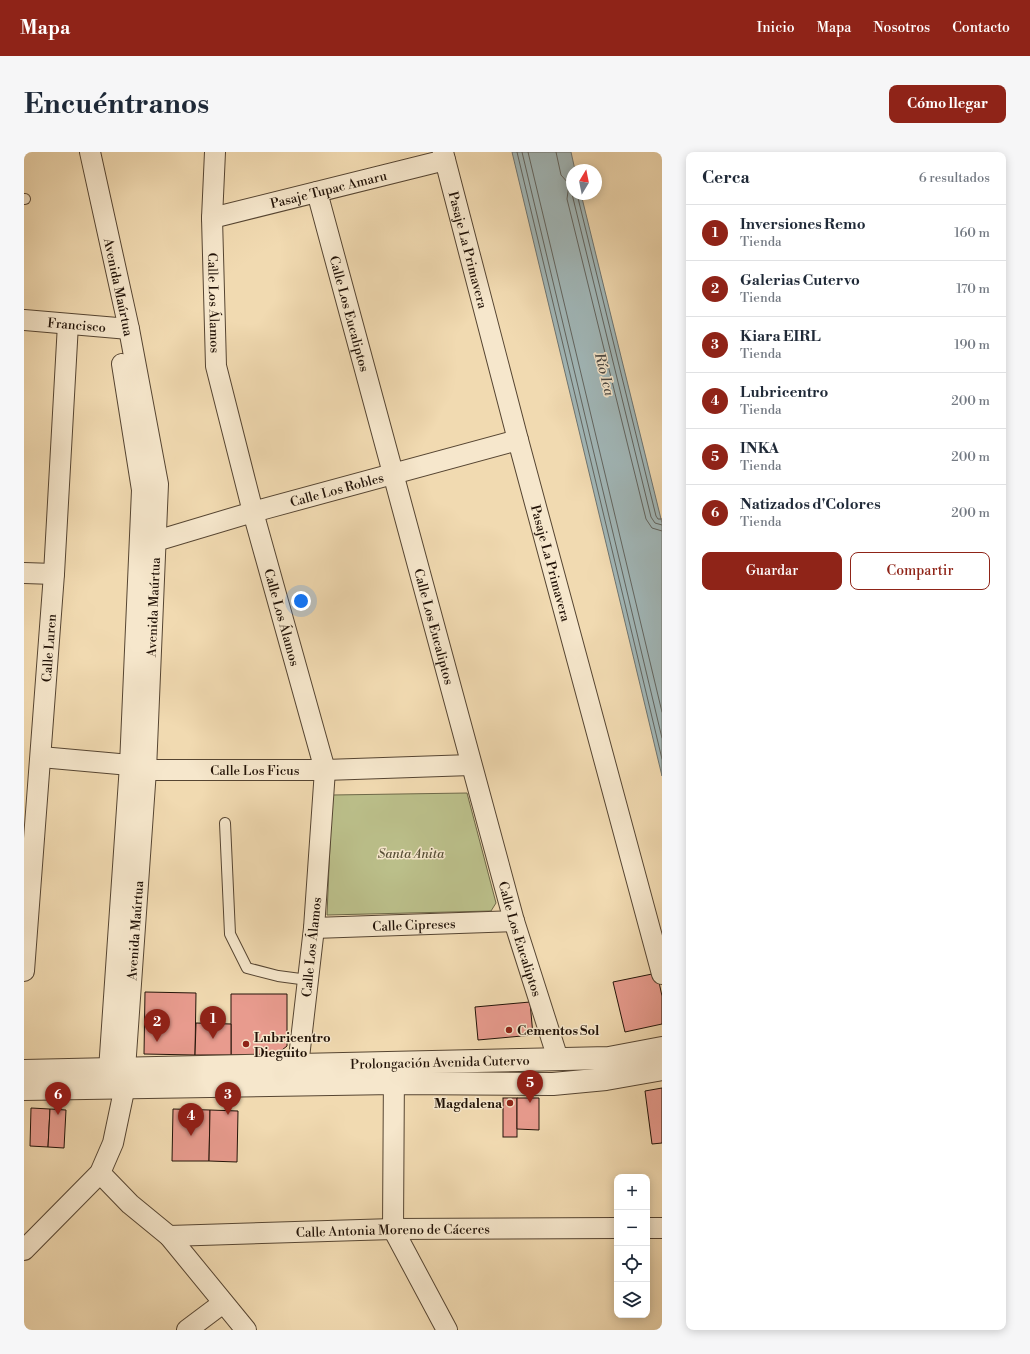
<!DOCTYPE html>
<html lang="es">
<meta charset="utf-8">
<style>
:root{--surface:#fff;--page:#f6f6f7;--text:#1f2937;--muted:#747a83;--line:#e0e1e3;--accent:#8f2418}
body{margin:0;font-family:"Libre Bodoni",serif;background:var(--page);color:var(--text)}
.controls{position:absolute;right:12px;bottom:12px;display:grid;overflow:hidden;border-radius:8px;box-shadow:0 2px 10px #0003}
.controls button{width:36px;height:36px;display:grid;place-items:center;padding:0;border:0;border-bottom:1px solid var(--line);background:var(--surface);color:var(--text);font:20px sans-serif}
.compass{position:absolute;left:542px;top:12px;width:36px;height:36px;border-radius:50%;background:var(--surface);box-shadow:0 2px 10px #0003;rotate:10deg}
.you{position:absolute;left:277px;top:449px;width:14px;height:14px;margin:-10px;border:3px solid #fff;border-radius:50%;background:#1a73e8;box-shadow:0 0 0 6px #1a73e833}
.badge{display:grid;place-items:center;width:26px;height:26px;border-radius:50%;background:var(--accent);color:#fff;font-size:13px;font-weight:700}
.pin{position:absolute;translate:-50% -33px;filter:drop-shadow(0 1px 2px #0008)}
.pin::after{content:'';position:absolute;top:21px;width:14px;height:12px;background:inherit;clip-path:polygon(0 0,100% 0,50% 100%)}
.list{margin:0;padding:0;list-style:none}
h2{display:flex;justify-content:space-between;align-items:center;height:52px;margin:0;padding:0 16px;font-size:17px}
h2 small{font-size:13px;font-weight:400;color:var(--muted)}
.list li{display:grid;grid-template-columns:26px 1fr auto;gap:12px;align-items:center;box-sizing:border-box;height:56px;padding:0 16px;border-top:1px solid var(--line)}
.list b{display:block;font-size:15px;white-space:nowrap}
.list p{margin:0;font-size:13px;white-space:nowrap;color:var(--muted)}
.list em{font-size:13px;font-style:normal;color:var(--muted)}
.actions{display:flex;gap:8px;padding:12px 16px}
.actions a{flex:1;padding:9px 0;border:1px solid var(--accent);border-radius:8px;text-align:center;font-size:14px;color:var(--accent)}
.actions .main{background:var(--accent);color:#fff}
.icon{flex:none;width:22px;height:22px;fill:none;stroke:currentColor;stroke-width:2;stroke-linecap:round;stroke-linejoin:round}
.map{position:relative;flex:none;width:638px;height:1178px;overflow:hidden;border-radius:8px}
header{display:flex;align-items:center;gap:24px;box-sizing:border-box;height:56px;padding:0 20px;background:var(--accent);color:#fff}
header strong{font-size:19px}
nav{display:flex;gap:22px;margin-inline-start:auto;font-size:14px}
.intro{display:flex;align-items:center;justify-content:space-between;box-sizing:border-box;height:96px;padding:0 24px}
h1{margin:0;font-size:28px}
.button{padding:10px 18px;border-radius:8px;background:var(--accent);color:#fff;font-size:14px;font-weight:700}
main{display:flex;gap:24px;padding:0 24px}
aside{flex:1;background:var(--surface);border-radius:8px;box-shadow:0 2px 10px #0003}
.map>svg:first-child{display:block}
</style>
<header>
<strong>Mapa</strong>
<nav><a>Inicio</a><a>Mapa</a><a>Nosotros</a><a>Contacto</a></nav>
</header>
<div class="intro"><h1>Encuéntranos</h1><a class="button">Cómo llegar</a></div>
<main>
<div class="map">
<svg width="638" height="1178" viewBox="0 0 638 1178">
<rect width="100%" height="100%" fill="#f1dab1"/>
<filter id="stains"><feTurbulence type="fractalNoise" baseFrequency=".005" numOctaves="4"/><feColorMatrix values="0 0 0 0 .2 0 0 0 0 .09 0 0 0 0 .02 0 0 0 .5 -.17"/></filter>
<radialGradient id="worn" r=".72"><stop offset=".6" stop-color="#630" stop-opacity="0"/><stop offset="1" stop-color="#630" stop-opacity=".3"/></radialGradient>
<path fill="#bbbf8a" stroke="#6e6949" d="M443,641L472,751L467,759L303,763L308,643Z"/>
<path fill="#a1b7b8" stroke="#6e7572" d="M488,0H547L551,18H548V42H557L638,371V624Z"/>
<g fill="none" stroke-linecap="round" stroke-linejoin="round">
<g stroke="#626560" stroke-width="1">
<path d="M493,0L638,607"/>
<path d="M498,0L638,586"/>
<path d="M504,0L638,560"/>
<path d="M532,0L537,23L545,32L543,47L622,367L628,376L638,379"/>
<path d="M548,42L627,365L631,371L638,373"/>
<path d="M553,42L632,364L634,367H638"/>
</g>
</g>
<g fill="#e89b8e" stroke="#221308">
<path d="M633,821L638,844V872L601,880L589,830Z"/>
<path d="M121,840L172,841L171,903L120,902Z"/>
<path d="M207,842H263V894L253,902L207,903Z"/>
<path d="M506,850L509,883L454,888L451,855Z"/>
<path d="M172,871L207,872V903H171Z"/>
<path d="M638,936V991L628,992L621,939Z"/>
<rect x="479" y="946" width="14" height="39"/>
<path d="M493,946H515V978L493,977Z"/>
<path d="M7,956L26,957L24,995L6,994Z"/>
<path d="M26,957L42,958L40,996L24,995Z"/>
<path d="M149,957L186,958L185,1009H148Z"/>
<path d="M186,958L214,959L213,1010L185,1009Z"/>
</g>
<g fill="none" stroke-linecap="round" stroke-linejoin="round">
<defs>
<g id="service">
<path d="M0,47H1"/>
<path d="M201,671L206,782L223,816L254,824L284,828"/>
</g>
<g id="minor">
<path id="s1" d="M191,0L188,66L192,214L229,360L301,618L290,776L274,914L275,929"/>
<path id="s2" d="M419,0L494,288L638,822"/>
<path id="s3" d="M293,40L490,769L534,907"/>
<path id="s4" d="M188,66L421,8"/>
<path id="s5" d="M0,168L105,177"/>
<path id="s6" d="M132,389L229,360L494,288"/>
<path d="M0,421L30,422"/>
<path id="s7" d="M17,605L106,613L122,618H301L447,613"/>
<path id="s8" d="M290,776L490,769"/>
<path id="s9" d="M0,819L30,422L44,172"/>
<path d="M370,916L369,1077L423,1178"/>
<path d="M86,933L85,918L106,613L118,338L98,212"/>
<path d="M76,1021L106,1052L145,1084L222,1178"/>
<path d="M623,1076H638"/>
<path id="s10" d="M145,1084L369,1077L593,1076"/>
<path id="s11" d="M0,1098L76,1021L89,991L101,934V917L122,618L134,332L105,177L66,0"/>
<path d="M163,1178L199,1151"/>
</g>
<g id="tertiary">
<path id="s12" d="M0,919L585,906L638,896"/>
<path d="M0,937L370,931L529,932L582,927L638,917"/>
</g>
</defs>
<use href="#service" stroke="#564532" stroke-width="12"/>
<use href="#minor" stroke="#564532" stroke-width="22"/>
<use href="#tertiary" stroke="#564532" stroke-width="24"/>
<use href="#service" stroke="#f6e7cc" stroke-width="10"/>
<use href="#minor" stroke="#f6e7cc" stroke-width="20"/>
<use href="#tertiary" stroke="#f6e7cc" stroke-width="22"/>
</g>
<g fill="#8f2418" stroke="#f6e7cc" stroke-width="1.5">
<circle cx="485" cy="878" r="4"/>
<circle cx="222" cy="892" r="4"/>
<circle cx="486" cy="951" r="4"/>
</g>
<g text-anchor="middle" stroke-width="3" stroke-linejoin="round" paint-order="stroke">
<g font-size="13" fill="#221308" stroke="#f6e7cc">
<text dy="5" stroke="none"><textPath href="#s4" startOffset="120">Pasaje Tupac Amaru</textPath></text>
<text dy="5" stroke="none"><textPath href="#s2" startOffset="101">Pasaje La Primavera</textPath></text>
<text transform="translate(95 135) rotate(78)" y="5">Avenida Maúrtua</text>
<text dy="5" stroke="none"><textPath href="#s1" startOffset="151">Calle Los Álamos</textPath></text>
<text dy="5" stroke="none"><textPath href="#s3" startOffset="126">Calle Los Eucaliptos</textPath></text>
<text dy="5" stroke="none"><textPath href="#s5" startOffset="53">Francisco</textPath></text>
<text dy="5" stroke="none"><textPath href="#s6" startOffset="188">Calle Los Robles</textPath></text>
<text dy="5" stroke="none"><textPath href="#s2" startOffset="425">Pasaje La Primavera</textPath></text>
<text dy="5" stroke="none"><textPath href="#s11" startOffset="679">Avenida Maúrtua</textPath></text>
<text dy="5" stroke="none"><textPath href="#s1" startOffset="474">Calle Los Álamos</textPath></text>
<text dy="5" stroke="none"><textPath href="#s3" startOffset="450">Calle Los Eucaliptos</textPath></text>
<text dy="5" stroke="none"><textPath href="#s9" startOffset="324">Calle Luren</textPath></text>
<text dy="5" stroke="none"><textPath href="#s7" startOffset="215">Calle Los Ficus</textPath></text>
<text dy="5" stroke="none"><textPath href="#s8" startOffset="100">Calle Cipreses</textPath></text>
<text dy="5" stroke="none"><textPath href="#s11" startOffset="355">Avenida Maúrtua</textPath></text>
<text dy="5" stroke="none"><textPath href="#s3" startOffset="774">Calle Los Eucaliptos</textPath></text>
<text transform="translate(287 795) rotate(-84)" y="5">Calle Los Álamos</text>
<text dy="5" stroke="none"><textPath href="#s12" startOffset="416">Prolongación Avenida Cutervo</textPath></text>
<text dy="5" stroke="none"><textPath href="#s10" startOffset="224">Calle Antonia Moreno de Cáceres</textPath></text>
</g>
<g font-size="13" font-style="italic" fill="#584f36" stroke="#f6e7cc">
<text x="387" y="706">Santa Anita</text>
</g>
<g font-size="13" font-weight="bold" fill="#221308" stroke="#f6e7cc" text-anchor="start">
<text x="493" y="883">Cementos Sol</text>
<text x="230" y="890">Lubricentro<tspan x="230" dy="15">Dieguito</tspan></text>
<text x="478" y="956" text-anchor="end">Magdalena</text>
</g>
<g font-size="14" font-style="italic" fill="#4e4c46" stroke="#f6e7cc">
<text transform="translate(581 222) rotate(76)" y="5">Río Ica</text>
</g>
</g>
<rect width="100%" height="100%" filter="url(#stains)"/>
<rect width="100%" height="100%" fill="url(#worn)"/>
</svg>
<div class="controls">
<button>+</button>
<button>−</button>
<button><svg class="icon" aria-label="locate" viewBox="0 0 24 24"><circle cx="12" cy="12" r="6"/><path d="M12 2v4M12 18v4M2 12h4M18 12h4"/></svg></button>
<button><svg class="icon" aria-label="layers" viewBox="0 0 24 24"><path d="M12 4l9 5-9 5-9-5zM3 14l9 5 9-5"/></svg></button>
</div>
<svg class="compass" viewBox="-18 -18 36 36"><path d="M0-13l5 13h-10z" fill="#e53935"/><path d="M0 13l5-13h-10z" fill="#747a83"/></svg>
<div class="you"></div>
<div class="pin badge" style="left:189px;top:887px">1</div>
<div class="pin badge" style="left:133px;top:890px">2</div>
<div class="pin badge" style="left:204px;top:963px">3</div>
<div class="pin badge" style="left:167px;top:984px">4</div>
<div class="pin badge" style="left:506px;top:951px">5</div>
<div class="pin badge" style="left:34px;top:963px">6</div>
</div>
<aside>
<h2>Cerca<small>6 resultados</small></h2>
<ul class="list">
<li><span class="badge">1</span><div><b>Inversiones Remo</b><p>Tienda</p></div><em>160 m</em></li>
<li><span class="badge">2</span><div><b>Galerias Cutervo</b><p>Tienda</p></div><em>170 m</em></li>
<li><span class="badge">3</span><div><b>Kiara EIRL</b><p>Tienda</p></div><em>190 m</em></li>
<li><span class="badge">4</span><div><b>Lubricentro</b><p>Tienda</p></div><em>200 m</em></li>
<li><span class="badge">5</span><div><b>INKA</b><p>Tienda</p></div><em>200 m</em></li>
<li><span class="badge">6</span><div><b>Natizados d'Colores</b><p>Tienda</p></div><em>200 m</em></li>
</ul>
<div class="actions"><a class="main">Guardar</a><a>Compartir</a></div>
</aside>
</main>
